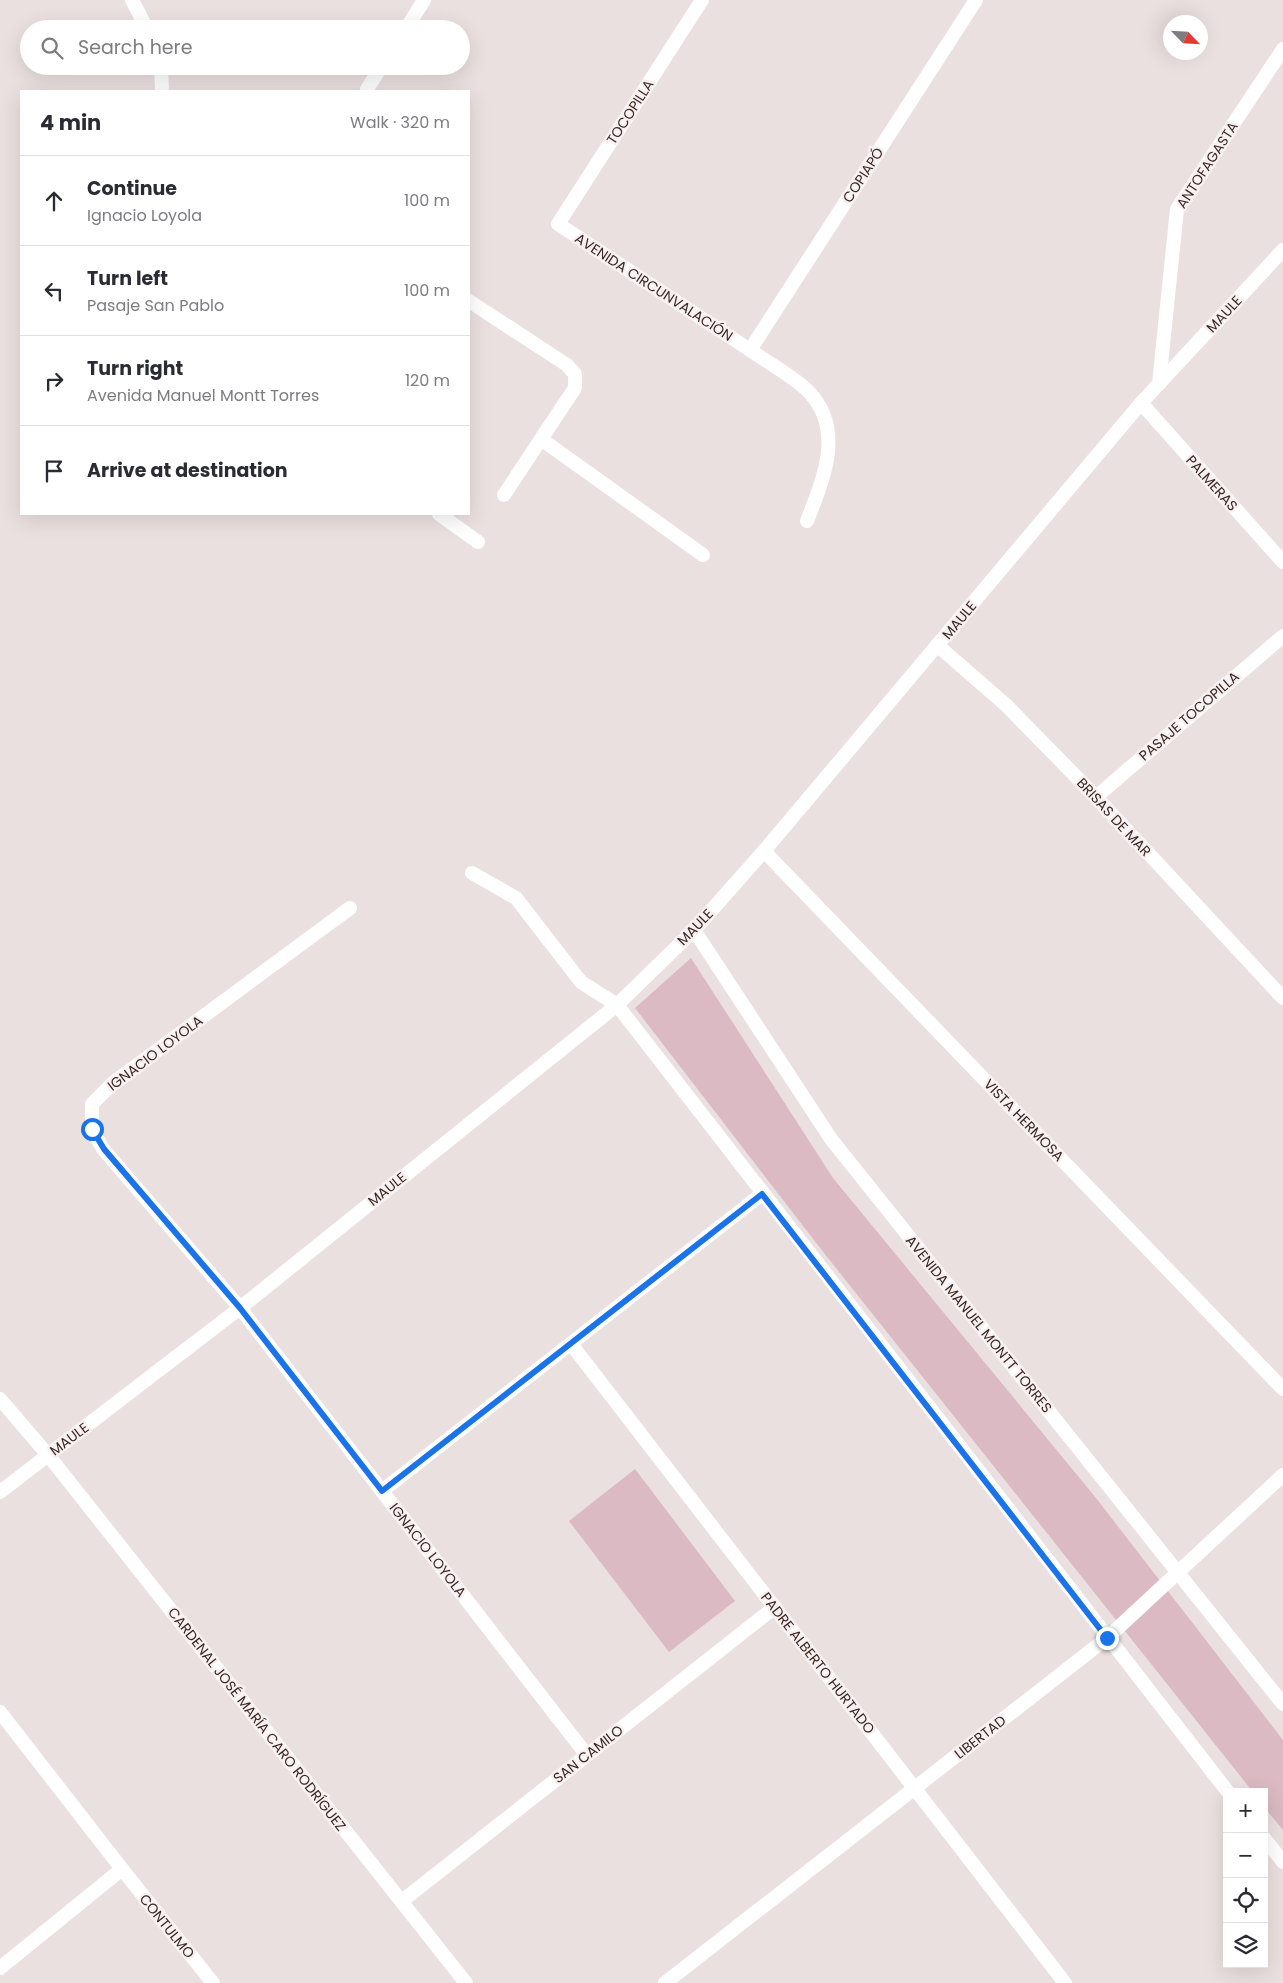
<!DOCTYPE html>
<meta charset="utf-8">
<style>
:root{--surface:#fff;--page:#f2f2f3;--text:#2b2b33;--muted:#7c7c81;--line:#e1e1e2}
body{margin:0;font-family:Poppins,sans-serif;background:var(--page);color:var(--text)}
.controls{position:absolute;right:15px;bottom:15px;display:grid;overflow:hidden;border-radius:0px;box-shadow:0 5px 20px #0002}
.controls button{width:45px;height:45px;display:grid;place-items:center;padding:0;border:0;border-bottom:1px solid var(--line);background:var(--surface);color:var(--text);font:25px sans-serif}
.compass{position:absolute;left:1163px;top:15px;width:45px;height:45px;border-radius:50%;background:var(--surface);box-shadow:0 5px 20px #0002;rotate:115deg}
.stop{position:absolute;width:15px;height:15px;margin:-11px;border:4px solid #1a73e8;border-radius:50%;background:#fff}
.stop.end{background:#1a73e8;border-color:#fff;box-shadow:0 1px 5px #0008}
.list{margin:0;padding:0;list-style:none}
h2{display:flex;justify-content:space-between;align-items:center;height:65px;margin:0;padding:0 20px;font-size:21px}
h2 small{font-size:16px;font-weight:400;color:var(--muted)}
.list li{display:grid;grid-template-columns:32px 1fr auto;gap:15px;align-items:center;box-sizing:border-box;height:90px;padding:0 20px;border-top:1px solid var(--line)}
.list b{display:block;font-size:19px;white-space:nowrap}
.list p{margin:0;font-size:16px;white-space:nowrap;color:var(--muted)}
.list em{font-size:16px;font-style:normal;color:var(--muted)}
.icon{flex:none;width:28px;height:28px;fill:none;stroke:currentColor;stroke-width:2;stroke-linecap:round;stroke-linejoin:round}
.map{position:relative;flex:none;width:1283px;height:1983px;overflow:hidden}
.search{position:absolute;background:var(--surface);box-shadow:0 5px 20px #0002;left:20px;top:20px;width:450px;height:55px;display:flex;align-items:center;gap:12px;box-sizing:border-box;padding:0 18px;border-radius:28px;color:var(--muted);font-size:19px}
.panel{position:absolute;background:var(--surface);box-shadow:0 5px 20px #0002;left:20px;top:90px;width:450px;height:425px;border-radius:0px}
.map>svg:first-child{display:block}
</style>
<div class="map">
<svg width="1283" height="1983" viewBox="0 0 1283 1983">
<rect width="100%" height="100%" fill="#ebe0e0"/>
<g fill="#dbbac3">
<path d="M691,958L833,1178L1096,1498L1283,1740V1830L1264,1807V1792H1253L824,1253L635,1008Z"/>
<path d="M635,1469L735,1601L669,1652L569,1521Z"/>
</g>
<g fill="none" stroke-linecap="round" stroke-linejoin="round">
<g stroke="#fff" stroke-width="14">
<path d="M750,350C767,362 796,378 809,392C845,430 823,480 807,521"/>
<path d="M472,873L516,898L581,982L617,1005"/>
<path d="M0,1712L122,1869"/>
</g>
<g stroke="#fff" stroke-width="14">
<path d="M132,0L147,29"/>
<path d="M702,0L558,224L750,350L976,0"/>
<path d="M406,29L424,0"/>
<path d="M161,66L162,91"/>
<path d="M367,89L382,66"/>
<path d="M469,301L567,365L575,374V388L541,439L703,555"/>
<path d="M1159,384L1177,209L1283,49"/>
<path d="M1141,403L1283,562"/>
<path d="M504,495L541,439"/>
<path d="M439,514L478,542"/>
<path d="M937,645L1006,705L1096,797L1283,998"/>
<path d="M1096,797L1283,636"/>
<path d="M764,851L1283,1389"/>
<path d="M350,908L113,1083L92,1104V1129L103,1149L240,1308L586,1754"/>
<path d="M571,1344L1065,1983"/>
<path d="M0,1399L48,1455L466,1983"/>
<path d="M382,1491L762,1194"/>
<path d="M0,1492L240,1308L617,1005"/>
<path d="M402,1901L775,1607"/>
<path d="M0,1968L122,1869L213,1983"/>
<path d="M665,1983L1107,1638L1283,1475"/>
</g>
<g stroke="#fff" stroke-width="14">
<path d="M694,930L831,1139L1283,1704"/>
<path d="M1228,1792L617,1005L694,930L764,851L1141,403L1283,250"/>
<path d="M1264,1838L1283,1862"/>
</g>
</g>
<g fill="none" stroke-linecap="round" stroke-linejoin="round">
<path stroke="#1a73e8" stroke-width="6" d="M92,1129L104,1149L240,1308L382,1491L762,1194L1107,1638"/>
</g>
<g text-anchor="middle" stroke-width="5" stroke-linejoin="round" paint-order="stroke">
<g font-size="14" fill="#3b2621" stroke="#f7f1f1">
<text transform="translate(630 112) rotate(-57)" y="5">TOCOPILLA</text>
<text transform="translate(1207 165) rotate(-57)" y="5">ANTOFAGASTA</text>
<text transform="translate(863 175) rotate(-57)" y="5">COPIAPÓ</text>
<text transform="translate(654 287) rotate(33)" y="5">AVENIDA CIRCUNVALACIÓN</text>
<text transform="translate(1224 314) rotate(-47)" y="5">MAULE</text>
<text transform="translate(1212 483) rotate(48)" y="5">PALMERAS</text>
<text transform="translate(959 620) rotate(-50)" y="5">MAULE</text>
<text transform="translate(1189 716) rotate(-41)" y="5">PASAJE TOCOPILLA</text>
<text transform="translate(1114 817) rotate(47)" y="5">BRISAS DE MAR</text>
<text transform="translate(695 927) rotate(-46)" y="5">MAULE</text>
<text transform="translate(155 1053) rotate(-37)" y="5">IGNACIO LOYOLA</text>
<text transform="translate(1024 1120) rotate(46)" y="5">VISTA HERMOSA</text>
<text transform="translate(387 1189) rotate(-39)" y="5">MAULE</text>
<text transform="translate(979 1324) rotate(51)" y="5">AVENIDA MANUEL MONTT TORRES</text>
<text transform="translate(69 1439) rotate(-37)" y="5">MAULE</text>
<text transform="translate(428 1550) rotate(52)" y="5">IGNACIO LOYOLA</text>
<text transform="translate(818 1663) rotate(52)" y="5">PADRE ALBERTO HURTADO</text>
<text transform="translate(257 1719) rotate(52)" y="5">CARDENAL JOSÉ MARÍA CARO RODRÍGUEZ</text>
<text transform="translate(980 1737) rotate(-38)" y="5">LIBERTAD</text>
<text transform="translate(588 1754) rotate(-38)" y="5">SAN CAMILO</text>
<text transform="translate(167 1926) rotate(51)" y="5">CONTULMO</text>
</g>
</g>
</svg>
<div class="controls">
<button>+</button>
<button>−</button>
<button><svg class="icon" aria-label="locate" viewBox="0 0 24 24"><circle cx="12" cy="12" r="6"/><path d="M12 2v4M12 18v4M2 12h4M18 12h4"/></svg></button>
<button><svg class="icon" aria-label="layers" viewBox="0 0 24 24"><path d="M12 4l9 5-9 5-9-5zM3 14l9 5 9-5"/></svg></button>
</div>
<svg class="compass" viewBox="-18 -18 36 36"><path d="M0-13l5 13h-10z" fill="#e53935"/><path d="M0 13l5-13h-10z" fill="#7c7c81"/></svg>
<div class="stop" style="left:92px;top:1129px"></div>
<div class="stop end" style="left:1107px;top:1638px"></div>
<div class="search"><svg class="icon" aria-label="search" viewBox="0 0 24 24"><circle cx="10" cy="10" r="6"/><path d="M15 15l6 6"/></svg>Search here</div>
<section class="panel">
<h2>4 min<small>Walk · 320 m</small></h2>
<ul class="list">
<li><svg class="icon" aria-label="ahead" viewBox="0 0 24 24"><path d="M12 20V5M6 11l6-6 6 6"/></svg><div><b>Continue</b><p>Ignacio Loyola</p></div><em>100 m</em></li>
<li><svg class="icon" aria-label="left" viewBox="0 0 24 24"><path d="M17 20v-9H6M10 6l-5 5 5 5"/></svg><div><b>Turn left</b><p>Pasaje San Pablo</p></div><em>100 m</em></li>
<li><svg class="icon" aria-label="right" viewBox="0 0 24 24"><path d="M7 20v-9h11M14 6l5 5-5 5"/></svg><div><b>Turn right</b><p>Avenida Manuel Montt Torres</p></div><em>120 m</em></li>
<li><svg class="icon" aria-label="arrive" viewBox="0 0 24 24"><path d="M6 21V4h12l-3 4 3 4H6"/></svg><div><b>Arrive at destination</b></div></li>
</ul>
</section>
</div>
